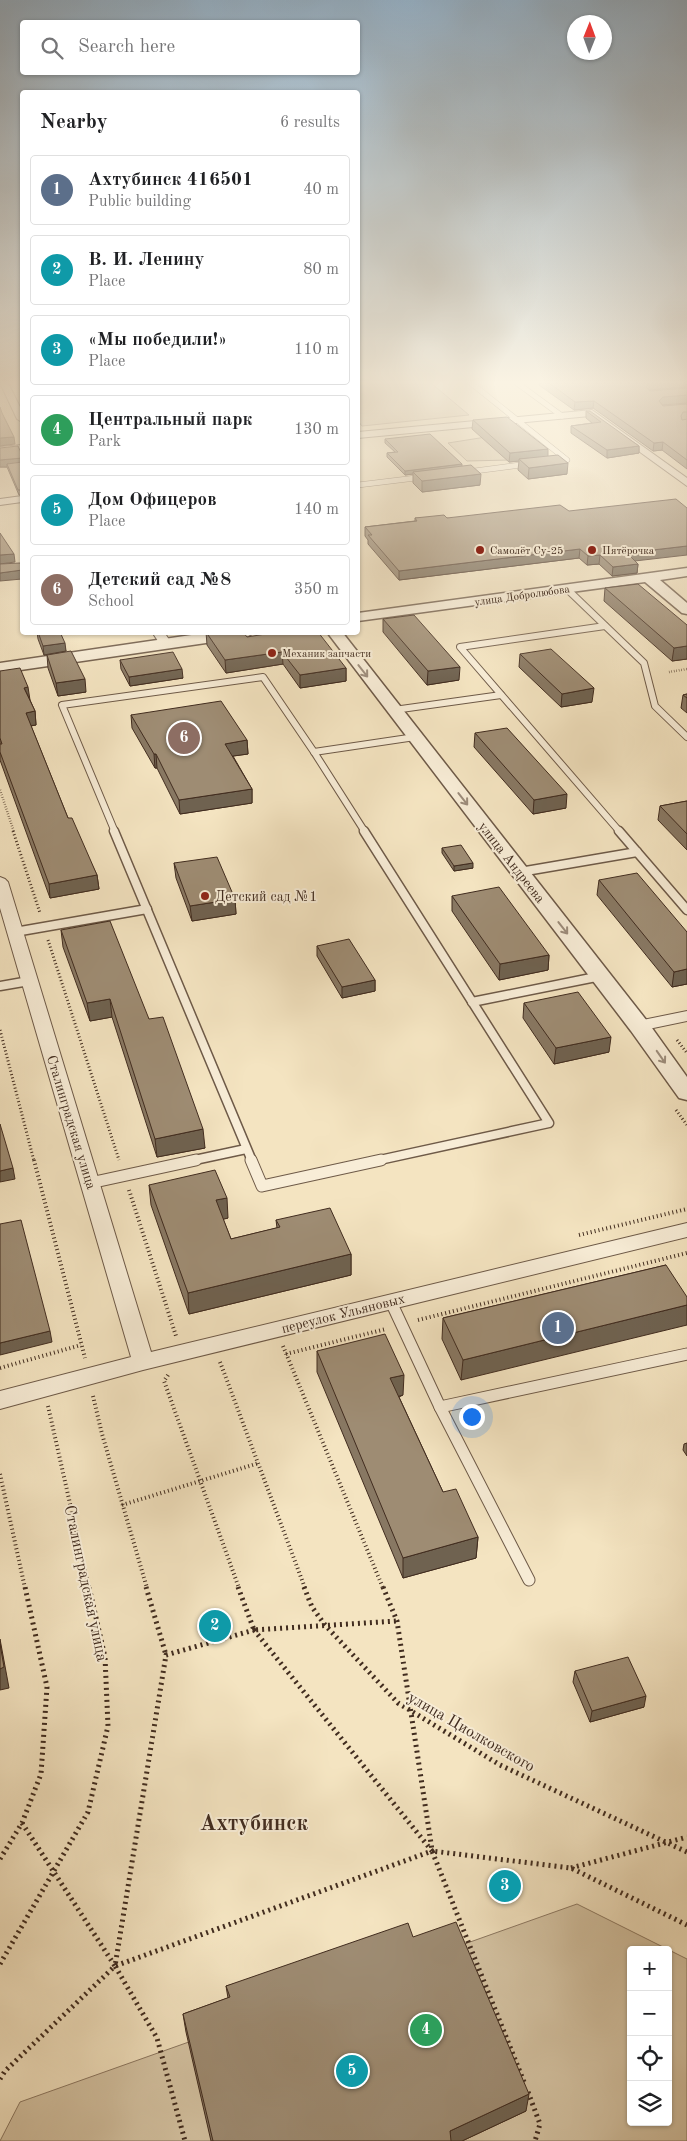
<!DOCTYPE html>
<meta charset="utf-8">
<style>
:root{--surface:#fff;--page:#f6f6f6;--text:#202124;--muted:#757577;--line:#e0e0e0;--accent:#7c3aed}
body{margin:0;font-family:"Old Standard TT",serif;background:var(--page);color:var(--text)}
.controls{position:absolute;right:15px;bottom:15px;display:grid;overflow:hidden;border-radius:5px;box-shadow:0 1px 4px #0004}
.controls button{width:45px;height:45px;display:grid;place-items:center;padding:0;border:0;border-bottom:1px solid var(--line);background:var(--surface);color:var(--text);font:25px sans-serif}
.compass{position:absolute;left:567px;top:15px;width:45px;height:45px;border-radius:50%;background:var(--surface);box-shadow:0 1px 4px #0004;rotate:1deg}
.you{position:absolute;left:471px;top:1416px;width:18px;height:18px;margin:-12px;border:4px solid #fff;border-radius:50%;background:#1a73e8;box-shadow:0 0 0 8px #1a73e833}
.badge{display:grid;place-items:center;width:32px;height:32px;border-radius:50%;background:var(--accent);color:#fff;font-size:16px;font-weight:700}
.pin{position:absolute;translate:-50% -50%;border:2px solid #fff;box-shadow:0 1px 5px #0006}
.list{margin:0;padding:0;list-style:none}
h2{display:flex;justify-content:space-between;align-items:center;height:65px;margin:0;padding:0 20px;font-size:21px}
h2 small{font-size:16px;font-weight:400;color:var(--muted)}
.list li{display:grid;grid-template-columns:32px 1fr auto;gap:15px;align-items:center;box-sizing:border-box;height:70px;margin:0 10px 10px;padding:0 10px;border:1px solid var(--line);border-radius:5px}
.list b{display:block;font-size:19px;white-space:nowrap}
.list p{margin:0;font-size:16px;white-space:nowrap;color:var(--muted)}
.list em{font-size:16px;font-style:normal;color:var(--muted)}
.icon{flex:none;width:28px;height:28px;fill:none;stroke:currentColor;stroke-width:2;stroke-linecap:round;stroke-linejoin:round}
.map{position:relative;flex:none;width:687px;height:2141px;overflow:hidden}
.search{position:absolute;background:var(--surface);box-shadow:0 1px 4px #0004;left:20px;top:20px;width:340px;height:55px;display:flex;align-items:center;gap:12px;box-sizing:border-box;padding:0 18px;border-radius:5px;color:var(--muted);font-size:19px}
.panel{position:absolute;background:var(--surface);box-shadow:0 1px 4px #0004;left:20px;top:90px;width:340px;height:545px;border-radius:5px}
.map>svg:first-child{display:block}
</style>
<div class="map">
<svg width="687" height="2141" viewBox="0 0 687 2141">
<rect width="100%" height="100%" fill="#f4e4c1"/>
<filter id="stains"><feTurbulence type="fractalNoise" baseFrequency=".004" numOctaves="4"/><feColorMatrix values="0 0 0 0 .2 0 0 0 0 .09 0 0 0 0 .02 0 0 0 .5 -.17"/></filter>
<radialGradient id="worn" r=".72"><stop offset=".6" stop-color="#630" stop-opacity="0"/><stop offset="1" stop-color="#630" stop-opacity=".3"/></radialGradient>
<g fill="#d6c5a5" stroke="#8c7862" fill-rule="evenodd">
<path d="M358,383H431L469,415L362,426L358,421Z"/>
<path d="M486,437L510,460L467,461L448,443Z"/>
<path d="M577,1904L687,1959V2141H0L20,2102ZM631,1950H668V2122H631Z"/>
</g>
<g fill="none" stroke-linecap="round" stroke-linejoin="round">
<defs>
<g id="service-far3">
<path d="M471,383L567,460L554,461"/>
<path d="M517,383L562,416"/>
<path d="M467,472L528,464"/>
<path d="M358,485L424,477"/>
</g>
<g id="service-far2">
<path d="M567,589L644,663L655,706L687,737"/>
<path d="M605,626L460,647L620,832"/>
<path d="M394,710L501,695"/>
<path d="M314,752L415,737"/>
<path d="M115,832L62,705L263,677L314,752L365,832"/>
</g>
<g id="service-far1">
<path d="M114,831L252,1161"/>
<path d="M364,831L549,1123L375,1161"/>
<path d="M619,831L687,910"/>
<path d="M520,872L637,852"/>
<path d="M15,932L147,909"/>
<path d="M0,986L29,981"/>
<path d="M472,1002L601,976"/>
<path d="M190,1161L246,1149"/>
</g>
<g id="service">
<path d="M251,1160L262,1186L381,1160"/>
<path d="M90,1183L196,1160"/>
<path d="M391,1302L440,1407L529,1580"/>
<path d="M440,1407L687,1354"/>
</g>
<g id="minor">
<path d="M0,383H8L22,411V422L17,419Z"/>
<path d="M592,410L687,478V486L590,416L358,438V432Z"/>
<path d="M22,445V451L0,453V447Z"/>
<path d="M22,496V502L0,505V499Z"/>
<path d="M152,632H164L172,644L170,647H162Z"/>
<path d="M0,877L5,879L8,882L151,1352L687,1223V1237L143,1370L0,1409V1391L131,1357L0,908Z"/>
<path d="M687,1011V1021L639,1031L633,1030L631,1026L633,1022Z"/>
</g>
<g id="tertiary">
<path d="M687,568V576L660,580L687,603V614L682,613L645,582L358,621V613Z"/>
<path d="M212,632H254L247,637L0,673V663Z"/>
<path d="M327,632H342L647,1021L687,1077V1100L679,1098L631,1031Z"/>
</g>
</defs>
<use href="#service-far3" stroke="#6e5a48" stroke-width="6"/>
<use href="#service-far2" stroke="#6e5a48" stroke-width="8"/>
<use href="#service-far1" stroke="#6e5a48" stroke-width="11"/>
<use href="#service" stroke="#6e5a48" stroke-width="13"/>
<use href="#minor" stroke="#6e5a48" stroke-width="2"/>
<use href="#tertiary" stroke="#6e5a48" stroke-width="3"/>
<g stroke="#412c1f" stroke-width="2.5" stroke-dasharray="0.5 2" stroke-linecap="butt">
<path d="M669,672L687,669"/>
<path d="M0,790L14,832"/>
</g>
<g stroke="#412c1f" stroke-width="3" stroke-dasharray="1 2.5" stroke-linecap="butt">
<path d="M13,831L40,913"/>
<path d="M48,940L119,1160"/>
<path d="M0,1030L34,1161"/>
<path d="M677,1040L687,1053"/>
<path d="M676,1110L687,1125"/>
</g>
<g stroke="#412c1f" stroke-width="4" stroke-dasharray="1 3" stroke-linecap="butt">
<path d="M34,1160L85,1358"/>
<path d="M129,1190L176,1336"/>
<path d="M579,1235L687,1209"/>
<path d="M418,1320L687,1253"/>
<path d="M283,1346L383,1588"/>
<path d="M286,1354L386,1329"/>
<path d="M220,1362L305,1588"/>
<path d="M0,1368L81,1345"/>
<path d="M168,1375L164,1381L239,1588"/>
<path d="M93,1396L102,1434L147,1588"/>
<path d="M48,1406L89,1588"/>
<path d="M0,1474L25,1588"/>
<path d="M122,1505L259,1463"/>
</g>
<g stroke="#412c1f" stroke-width="5" stroke-dasharray="2 4" stroke-linecap="butt">
<path d="M146,1587L166,1655"/>
<path d="M238,1587L254,1630L397,1621"/>
<path d="M304,1587L312,1607L325,1625L398,1703L500,1765L687,1852"/>
<path d="M383,1587L397,1621L432,1850"/>
<path d="M254,1630L432,1851L115,1966L166,1655Z"/>
<path d="M22,1823L115,1966"/>
<path d="M0,1859L22,1823L41,1774L47,1687L25,1587"/>
<path d="M571,1868L687,1837"/>
<path d="M0,1964L88,1812L108,1726L105,1657L89,1587"/>
<path d="M0,2079L5,2071L115,1966L157,2038L185,2141"/>
<path d="M524,2082L432,1851L571,1868L687,1925"/>
<path d="M528,2092L540,2124L535,2141"/>
</g>
<use href="#service-far3" stroke="#f8edd7" stroke-width="5"/>
<use href="#service-far2" stroke="#f8edd7" stroke-width="6"/>
<use href="#service-far1" stroke="#f8edd7" stroke-width="8"/>
<use href="#service" stroke="#f8edd7" stroke-width="11"/>
<use href="#minor" fill="#f8edd7" fill-rule="evenodd"/>
<use href="#tertiary" fill="#f8edd7" fill-rule="evenodd"/>
</g>
<g fill="#887863" stroke="#412c1f">
<path d="M540,383H687V387L649,390L650,391L687,388V403L662,405L663,406L687,404V469L662,450L653,451L593,408L574,410L539,385Z"/>
<path d="M586,411L639,446V453L607,458L571,433V426L592,423L586,418Z"/>
<path d="M473,420L548,456L567,474L528,479L518,470L519,461L509,462L472,429Z"/>
<path d="M385,439L462,466L480,485L422,492L413,483V474L405,475L387,457V453L395,452L385,443Z"/>
<path d="M0,448L22,455V501V495H19L7,467H0Z"/>
<path d="M415,518H447L635,561L638,564L637,573L612,576L599,564L587,565L579,558L399,580L368,544V540L365,536V527L415,521Z"/>
<path d="M605,588L687,625V659L672,661L604,601Z"/>
<path d="M383,619L459,680L427,685L383,632Z"/>
<path d="M37,632H60L66,651L44,655L38,639Z"/>
<path d="M206,632L247,637L346,668V681L300,688L283,664L226,673L207,645Z"/>
<path d="M520,654L592,702L561,707L519,667Z"/>
<path d="M47,655L86,692L58,696L48,668Z"/>
<path d="M120,660L183,678L130,686L121,669Z"/>
<path d="M0,671L30,700L35,711L36,725L31,726L68,818L97,875L99,889L50,898L0,760Z"/>
<path d="M687,694V713L681,708L683,695Z"/>
<path d="M131,715L247,740L248,754L233,756L252,789V803L180,814L157,768H155L132,728Z"/>
<path d="M475,733L566,808L533,814L474,747Z"/>
<path d="M687,801V850L658,820L660,806Z"/>
<path d="M442,848L473,868L454,871L442,853Z"/>
<path d="M174,863L235,899L236,914L192,921L176,878Z"/>
<path d="M599,880L687,932V984L672,987L597,895Z"/>
<path d="M452,896L549,955L548,970L499,980L452,911Z"/>
<path d="M61,930L149,1019L205,1148L157,1157L112,1017L90,1021L63,947Z"/>
<path d="M317,946L375,980V991L342,998L317,956Z"/>
<path d="M524,1003L609,1052L554,1064L523,1018Z"/>
<path d="M149,1185L228,1218L223,1219L231,1239L277,1228L276,1220L351,1254V1275L189,1314L151,1205Z"/>
<path d="M666,1265L461,1380L442,1339L443,1318Z"/>
<path d="M317,1351L403,1395L399,1397L443,1492L478,1537L476,1558L403,1578L317,1372Z"/>
<path d="M687,1443V1456L683,1450L684,1444Z"/>
<path d="M575,1671L644,1707L590,1722L573,1682Z"/>
<path d="M413,1937L526,2111L462,2141H211L186,2032L183,2014L228,1998L226,1986Z"/>
</g>
<g fill="#6f6250" stroke="#412c1f">
<path d="M649,383H687V387L649,390L646,387Z"/>
<path d="M687,395V403L662,405L659,401L663,397Z"/>
<path d="M594,401L593,408L574,410L575,402Z"/>
<path d="M14,437L15,444L0,446V438Z"/>
<path d="M663,442L662,450L653,451L654,443Z"/>
<path d="M639,446V453L607,458V450Z"/>
<path d="M548,449V458L519,459V461L509,462L510,453Z"/>
<path d="M22,458V465L7,464V467H0V460Z"/>
<path d="M568,463L567,474L528,479L529,468Z"/>
<path d="M462,464V468L413,472V474L405,475V471Z"/>
<path d="M481,474L480,485L422,492V481Z"/>
<path d="M687,546V555L626,562L627,553Z"/>
<path d="M580,549L579,558L399,580V571Z"/>
<path d="M14,554L15,562L0,564V555Z"/>
<path d="M600,555L599,564L587,565L588,556Z"/>
<path d="M638,564L637,573L612,576L613,567Z"/>
<path d="M22,570V579L0,581V573Z"/>
<path d="M65,643L66,651L44,655L43,646Z"/>
<path d="M687,646V659L672,661L674,648Z"/>
<path d="M282,652L283,664L226,673L225,660Z"/>
<path d="M460,667L459,680L427,685L428,671Z"/>
<path d="M346,668V681L300,688V675Z"/>
<path d="M182,669L183,678L130,686L129,677Z"/>
<path d="M85,679L86,692L58,696L56,683Z"/>
<path d="M28,687L30,700L24,688Z"/>
<path d="M594,688L592,702L561,707L562,694Z"/>
<path d="M35,711L36,725L28,726L26,713Z"/>
<path d="M247,740L248,754L226,757L225,744Z"/>
<path d="M154,754H156L157,768H155Z"/>
<path d="M252,789V803L180,814L179,800Z"/>
<path d="M567,794L566,808L533,814L534,800Z"/>
<path d="M473,863V868L454,871V866Z"/>
<path d="M97,875L99,889L50,898L49,884Z"/>
<path d="M235,899L236,914L192,921L190,906Z"/>
<path d="M549,955L548,970L499,980L500,964Z"/>
<path d="M687,969V984L672,987L674,972Z"/>
<path d="M375,980V991L342,998V987Z"/>
<path d="M110,999L112,1017L90,1021L87,1003Z"/>
<path d="M611,1037L609,1052L554,1064L556,1048Z"/>
<path d="M203,1129L205,1148L157,1157L155,1139Z"/>
<path d="M13,1168L15,1179L0,1182V1171Z"/>
<path d="M227,1198L228,1218L217,1221L216,1200Z"/>
<path d="M351,1254V1275L189,1314L188,1293Z"/>
<path d="M687,1305V1325L461,1380L463,1360Z"/>
<path d="M50,1331L52,1342L0,1355V1343Z"/>
<path d="M404,1375L403,1395L390,1399V1378Z"/>
<path d="M478,1537L476,1558L403,1578V1558Z"/>
<path d="M0,1639L9,1688L0,1690Z"/>
<path d="M646,1696L644,1707L590,1722L592,1711Z"/>
<path d="M529,2094L526,2111L462,2141H449L450,2131Z"/>
</g>
<g fill="#9e8c73" stroke="#412c1f">
<path d="M549,383H649L646,387L650,391L687,388V395L663,397L659,401L663,406L687,404V412H683L681,416L682,420L687,419V460L663,442L654,443L594,401L575,402Z"/>
<path d="M0,407L2,413L14,437L0,438Z"/>
<path d="M586,411H590L639,446L607,450L571,426L601,422Z"/>
<path d="M507,417L548,449L510,453L473,420Z"/>
<path d="M430,434L462,464L405,471L387,453L398,452L385,439Z"/>
<path d="M18,446L22,455V458L0,460V448Z"/>
<path d="M558,455L568,463L529,468L519,459Z"/>
<path d="M22,462V490H18L7,464Z"/>
<path d="M471,465L481,474L422,481L413,472Z"/>
<path d="M676,499L687,508V546L627,553L638,564L613,567L600,555L588,556L580,549L399,571L368,535H372L365,527L417,521L415,518L444,515L447,518L560,505L569,511Z"/>
<path d="M0,533L14,554L0,555Z"/>
<path d="M20,563L22,566V570L0,573V564Z"/>
<path d="M638,584L687,625V646L674,648L605,588Z"/>
<path d="M414,615L460,667L428,671L383,619Z"/>
<path d="M38,632H60L65,643L43,646Z"/>
<path d="M206,632H243L247,637L278,632H318L346,668L300,675L282,652L225,660Z"/>
<path d="M551,649L594,688L562,694L520,654Z"/>
<path d="M71,651L85,679L56,683L47,655Z"/>
<path d="M173,652L182,669L129,677L120,660Z"/>
<path d="M20,668L28,687L24,688L35,711L26,713L68,818H72L97,875L49,884L0,752V744H2L0,738V671Z"/>
<path d="M687,694V698L683,695Z"/>
<path d="M221,701L247,740L225,744L252,789L179,800L156,754H154L131,715Z"/>
<path d="M507,728L567,794L534,800L475,733Z"/>
<path d="M687,801V834L660,806Z"/>
<path d="M461,845L473,863L454,866L442,848Z"/>
<path d="M217,857L235,899L190,906L174,863Z"/>
<path d="M637,873L687,932V969L674,972L599,880Z"/>
<path d="M499,887L549,955L500,964L452,896Z"/>
<path d="M110,921L149,1019L163,1017L203,1129L155,1139L110,999L87,1003L61,930Z"/>
<path d="M349,939L375,980L342,987L317,946Z"/>
<path d="M578,992L611,1037L556,1048L524,1003Z"/>
<path d="M0,1124L13,1168L0,1171Z"/>
<path d="M215,1170L227,1198L216,1200L231,1239L280,1227L276,1220L330,1208L351,1254L188,1293L149,1185Z"/>
<path d="M21,1220L50,1331L0,1343V1224Z"/>
<path d="M666,1265L687,1297V1305L463,1360L443,1318Z"/>
<path d="M385,1334L404,1375L390,1378L443,1492L456,1489L478,1537L403,1558L317,1351Z"/>
<path d="M0,1644L4,1667L0,1669Z"/>
<path d="M628,1657L646,1696L592,1711L575,1671Z"/>
<path d="M456,1922L529,2094L450,2131L451,2141H213L183,2014L230,1997L226,1986L408,1923L413,1937Z"/>
</g>
<defs><path id="oneway-shaft" d="M-6 0H5M1.5-3L5.5 0L1.5 3" fill="none" stroke-width="1.6" stroke-linecap="round" stroke-linejoin="round" transform="scale(1.25)"/></defs>
<g stroke="#9c8c7b">
<use href="#oneway-shaft" transform="translate(363 671) rotate(52)"/>
<use href="#oneway-shaft" transform="translate(463 799) rotate(52)"/>
<use href="#oneway-shaft" transform="translate(563 928) rotate(52)"/>
<use href="#oneway-shaft" transform="translate(661 1057) rotate(55)"/>
</g>
<linearGradient id="sky" x2="0" y2="1"><stop stop-color="#94aec2"/><stop offset="0.56" stop-color="#faf3e3"/><stop offset="1" stop-color="#faf3e3" stop-opacity="0"/></linearGradient>
<rect width="687" height="683" fill="url(#sky)"/>
<g fill="#8f2418" stroke="#f8edd7" stroke-width="2">
<circle cx="480" cy="550" r="5"/>
<circle cx="592" cy="550" r="5"/>
<circle cx="272" cy="653" r="5"/>
<circle cx="205" cy="896" r="5"/>
</g>
<g text-anchor="middle" stroke-width="4" stroke-linejoin="round" paint-order="stroke">
<g font-size="11" fill="#412c1f" stroke="#f8edd7" text-anchor="start">
<text x="490" y="554">Самолёт Су-25</text>
<text x="602" y="554">Пятёрочка</text>
<text x="282" y="657">Механик запчасти</text>
</g>
<g font-size="11" fill="#412c1f" stroke="#f8edd7">
<text transform="translate(522 595) rotate(-8)" y="4">улица Добролюбова</text>
</g>
<g font-size="14" fill="#412c1f" stroke="#f8edd7">
<text transform="translate(512 862) rotate(52)" y="5">улица Андреева</text>
<text transform="translate(72 1122) rotate(73)" y="5">Сталинградская улица</text>
<text transform="translate(343 1313) rotate(-14)" y="5">переулок Ульяновых</text>
</g>
<g font-size="14" fill="#412c1f" stroke="#f8edd7" text-anchor="start">
<text x="215" y="901">Детский сад №1</text>
</g>
<g font-size="16" fill="#412c1f" stroke="#f8edd7">
<text transform="translate(87 1583) rotate(78)" y="6">Сталинградская улица</text>
<text transform="translate(472 1731) rotate(30)" y="6">улица Циолковского</text>
</g>
<g font-size="22" font-weight="bold" fill="#412c1f" stroke="#f8edd7">
<text x="254" y="1830">Ахтубинск</text>
</g>
</g>
<rect width="100%" height="100%" filter="url(#stains)"/>
<rect width="100%" height="100%" fill="url(#worn)"/>
</svg>
<div class="controls">
<button>+</button>
<button>−</button>
<button><svg class="icon" aria-label="locate" viewBox="0 0 24 24"><circle cx="12" cy="12" r="6"/><path d="M12 2v4M12 18v4M2 12h4M18 12h4"/></svg></button>
<button><svg class="icon" aria-label="layers" viewBox="0 0 24 24"><path d="M12 4l9 5-9 5-9-5zM3 14l9 5 9-5"/></svg></button>
</div>
<svg class="compass" viewBox="-18 -18 36 36"><path d="M0-13l5 13h-10z" fill="#e53935"/><path d="M0 13l5-13h-10z" fill="#757577"/></svg>
<div class="you"></div>
<div class="pin badge" style="left:558px;top:1328px;background:#5c6f8a">1</div>
<div class="pin badge" style="left:215px;top:1626px;background:#0f9aa8">2</div>
<div class="pin badge" style="left:505px;top:1886px;background:#0f9aa8">3</div>
<div class="pin badge" style="left:426px;top:2030px;background:#2e9e5b">4</div>
<div class="pin badge" style="left:352px;top:2071px;background:#0f9aa8">5</div>
<div class="pin badge" style="left:184px;top:738px;background:#8d6e63">6</div>
<div class="search"><svg class="icon" aria-label="search" viewBox="0 0 24 24"><circle cx="10" cy="10" r="6"/><path d="M15 15l6 6"/></svg>Search here</div>
<section class="panel">
<h2>Nearby<small>6 results</small></h2>
<ul class="list">
<li><span class="badge" style="background:#5c6f8a">1</span><div><b>Ахтубинск 416501</b><p>Public building</p></div><em>40 m</em></li>
<li><span class="badge" style="background:#0f9aa8">2</span><div><b>В. И. Ленину</b><p>Place</p></div><em>80 m</em></li>
<li><span class="badge" style="background:#0f9aa8">3</span><div><b>«Мы победили!»</b><p>Place</p></div><em>110 m</em></li>
<li><span class="badge" style="background:#2e9e5b">4</span><div><b>Центральный парк</b><p>Park</p></div><em>130 m</em></li>
<li><span class="badge" style="background:#0f9aa8">5</span><div><b>Дом Офицеров</b><p>Place</p></div><em>140 m</em></li>
<li><span class="badge" style="background:#8d6e63">6</span><div><b>Детский сад №8</b><p>School</p></div><em>350 m</em></li>
</ul>
</section>
</div>
